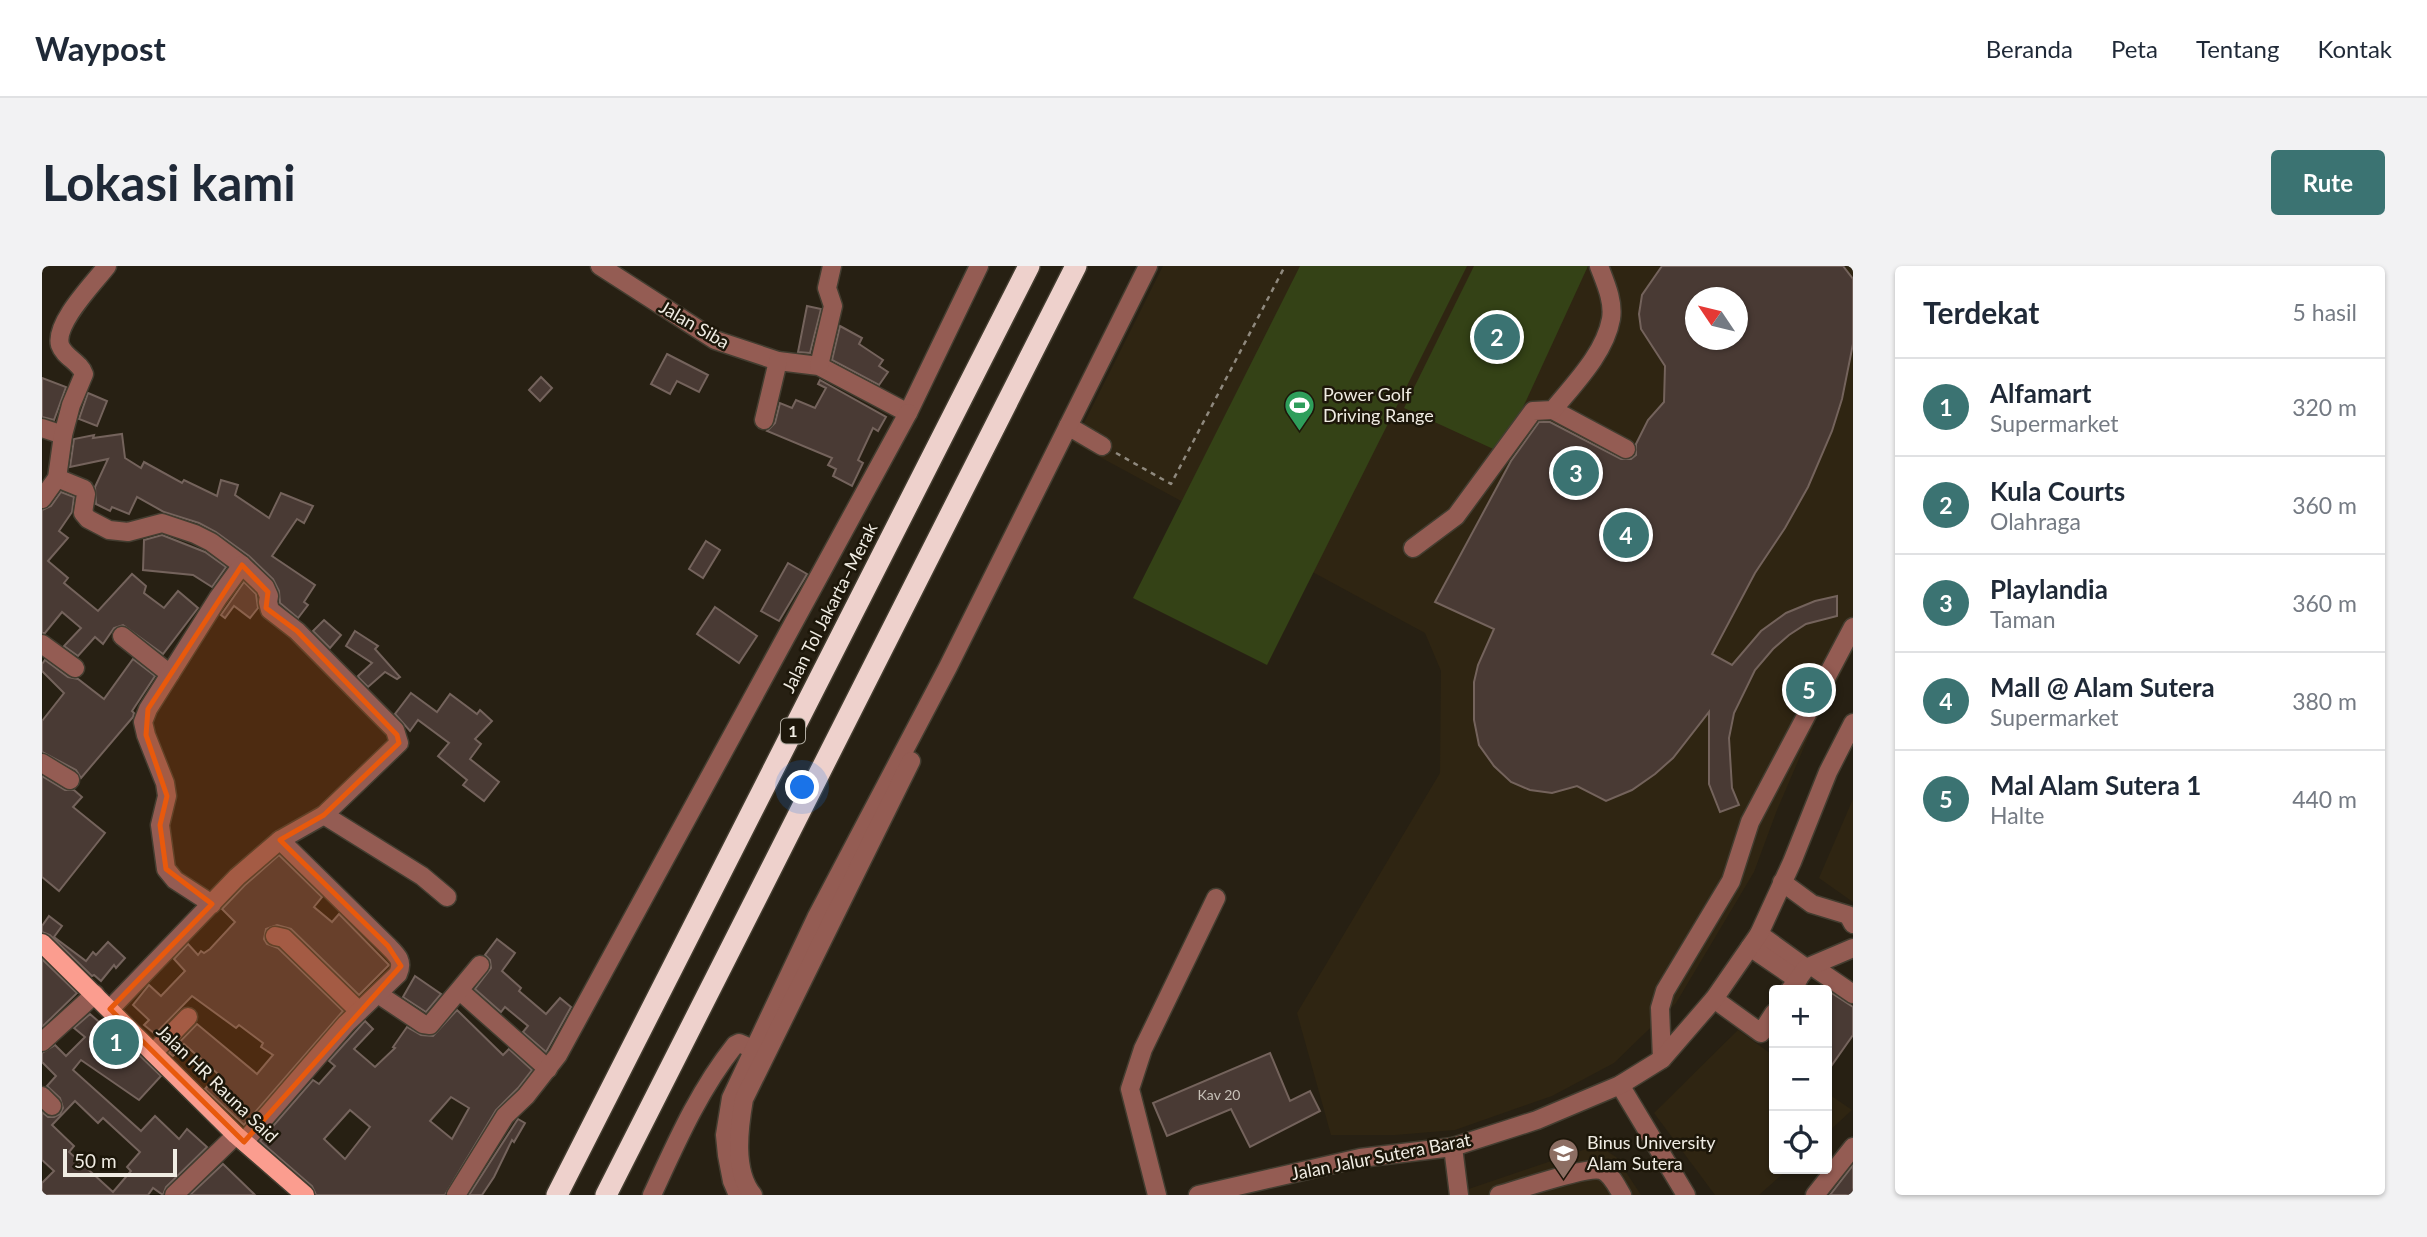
<!DOCTYPE html>
<html lang="id">
<meta charset="utf-8">
<style>
:root{--surface:#fff;--page:#f2f2f3;--text:#1f2937;--muted:#747a83;--line:#e0e1e3;--accent:#3b7372}
body{margin:0;font-family:Lato,sans-serif;background:var(--page);color:var(--text)}
.controls{position:absolute;right:21px;bottom:21px;display:grid;overflow:hidden;border-radius:7px;box-shadow:0 2px 5px #0004}
.controls button{width:63px;height:63px;display:grid;place-items:center;padding:0;border:0;border-bottom:2px solid var(--line);background:var(--surface);color:var(--text);font:35px sans-serif}
.compass{position:absolute;left:1643px;top:21px;width:63px;height:63px;border-radius:50%;background:var(--surface);box-shadow:0 2px 5px #0004;rotate:305deg}
.scale{position:absolute;left:21px;bottom:18px;width:114px;box-sizing:border-box;padding-left:7px;border:4px solid #f0ece3;border-top:0;font-size:19px;line-height:24px;white-space:nowrap;color:#f0ece3;-webkit-text-stroke:5px #1d170a;paint-order:stroke}
.you{position:absolute;left:761px;top:522px;width:24px;height:24px;margin:-18px;border:5px solid #fff;border-radius:50%;background:#1a73e8;box-shadow:0 0 0 10px #1a73e833}
.badge{display:grid;place-items:center;width:46px;height:46px;border-radius:50%;background:var(--accent);color:#fff;font-size:23px;font-weight:700}
.pin{position:absolute;translate:-50% -50%;border:4px solid #fff;box-shadow:0 2px 7px #0006}
.list{margin:0;padding:0;list-style:none}
h2{display:flex;justify-content:space-between;align-items:center;height:91px;margin:0;padding:0 28px;font-size:30px}
h2 small{font-size:23px;font-weight:400;color:var(--muted)}
.list li{display:grid;grid-template-columns:46px 1fr auto;gap:21px;align-items:center;box-sizing:border-box;height:98px;padding:0 28px;border-top:2px solid var(--line)}
.list b{display:block;font-size:26px;white-space:nowrap}
.list p{margin:0;font-size:23px;white-space:nowrap;color:var(--muted)}
.list em{font-size:23px;font-style:normal;color:var(--muted)}
.icon{flex:none;width:38px;height:38px;fill:none;stroke:currentColor;stroke-width:2;stroke-linecap:round;stroke-linejoin:round}
.map{position:relative;flex:none;width:1811px;height:929px;overflow:hidden;border-radius:7px}
header{display:flex;align-items:center;gap:42px;box-sizing:border-box;height:98px;padding:0 35px;background:var(--surface);border-bottom:2px solid var(--line)}
header strong{font-size:33px}
nav{display:flex;gap:38px;margin-inline-start:auto;font-size:24px}
.intro{display:flex;align-items:center;justify-content:space-between;box-sizing:border-box;height:168px;padding:0 42px}
h1{margin:0;font-size:49px}
.button{padding:18px 32px;border-radius:7px;background:var(--accent);color:#fff;font-size:24px;font-weight:700}
main{display:flex;gap:42px;padding:0 42px}
aside{flex:1;background:var(--surface);border-radius:7px;box-shadow:0 2px 5px #0004}
.map>svg:first-child{display:block}
</style>
<header>
<strong>Waypost</strong>
<nav><a>Beranda</a><a>Peta</a><a>Tentang</a><a>Kontak</a></nav>
</header>
<div class="intro"><h1>Lokasi kami</h1><a class="button">Rute</a></div>
<main>
<div class="map">
<svg width="1811" height="929" viewBox="0 0 1811 929">
<rect width="100%" height="100%" fill="#272013"/>
<g fill="#2f2512" fill-rule="evenodd">
<path d="M1121,0H1811V385L1772,458L1735,544L1712,606L1634,737L1572,797L1510,830L1413,864L1353,869H1289L1255,747L1398,507L1399,405L1383,367L1032,177ZM1654,32H1696V74H1654Z"/>
<path d="M1811,533V636L1777,612Z"/>
<path d="M1696,764L1732,790V903H1746L1717,929H1673L1612,847Z"/>
<path d="M1785,827L1810,844L1785,867Z"/>
<path d="M1550,881L1563,884L1574,891L1599,929H1409Z"/>
</g>
<g fill="#344216">
<path d="M1258,0H1425L1225,399L1091,332Z"/>
<path d="M1432,0H1546L1460,187L1362,142Z"/>
</g>
<g fill="#493a34" stroke="#74635c" stroke-width="2" fill-rule="evenodd">
<path d="M1620,0H1801L1811,13V78L1800,133L1790,165L1766,221L1743,262L1713,307L1670,388L1690,399L1719,365L1744,347L1773,335L1795,330V350L1764,358L1747,369L1731,383L1713,404L1692,447L1687,472L1690,522L1697,539L1678,546L1667,518V446L1631,492L1613,508L1590,524L1564,535L1535,520L1510,527L1488,524L1469,516L1452,500L1437,479L1432,454V416L1436,399L1452,363L1393,336L1469,195L1497,156H1508L1579,193H1589L1594,189V178L1606,154L1622,136L1623,100L1599,63L1597,48L1600,29ZM1654,32H1696V74H1654Z"/>
<path d="M765,40L779,43L768,87L756,86Z"/>
<path d="M798,60L820,72L817,78L841,94L837,100L846,106L837,119L790,94Z"/>
<path d="M625,88L666,109L657,126L635,115L628,128L609,118Z"/>
<path d="M499,111L510,122L498,135L487,124Z"/>
<path d="M0,112L24,121L12,154L0,151Z"/>
<path d="M778,114L844,151L836,165L831,162L816,194L821,197L810,220L791,210L794,203L786,199L790,192L725,165L733,157L738,137L750,142L754,134L773,142L784,122L776,118Z"/>
<path d="M46,127L65,135L55,160L37,153Z"/>
<path d="M80,168L83,192L99,202L102,196L140,217L142,214L175,230L179,214L196,219L193,229L227,252L239,227L271,240L262,257L255,253L230,290L273,319L262,336L266,339L256,352L238,337L237,325L231,313L207,290L174,266L157,257L122,246L95,231L87,248L70,241L68,245L54,238L53,221L66,193L28,201L32,173L52,169L51,172Z"/>
<path d="M19,226L32,231L30,246L17,265L26,272L6,295L26,312L22,317L56,345L90,308L104,320L102,327L122,342L136,325L156,342L121,388L81,359L72,362L61,378L53,371L36,390L22,380L39,362L20,346L3,367H0V244L9,240Z"/>
<path d="M120,269L163,286L184,301L170,321L151,309L101,304L102,274Z"/>
<path d="M664,275L678,284L661,312L647,303Z"/>
<path d="M746,297L765,308L737,355L719,345Z"/>
<path d="M202,316L214,328L216,342L208,352L192,340L183,352L179,349Z"/>
<path d="M673,341L715,370L697,397L655,368Z"/>
<path d="M282,354L299,369L288,382L271,365Z"/>
<path d="M313,365L336,380L333,383L358,411L355,413L343,406L326,421L317,412L316,410L330,397L304,380Z"/>
<path d="M91,393L113,410L90,445L92,447L91,451L39,512L34,504L0,486V455L22,427L0,405V398L3,394L26,411L36,413L62,433Z"/>
<path d="M369,427L395,446L408,428L435,448L438,444L450,455L433,473L439,478L428,493L457,516L442,535L421,519L425,514L396,490L407,477L376,454L368,465L353,448Z"/>
<path d="M0,510L23,524H32L40,531L31,541L63,567L17,625L0,611Z"/>
<path d="M237,589L280,631L272,641L290,656L297,648L347,699L317,729L249,663L235,659L224,663L222,673L225,678L236,682L301,745L202,859L163,823L176,808L142,778L131,790L127,787L155,758L215,808L231,789L219,781L221,777L197,759L194,762L150,730L113,768L102,759L107,754L91,739L107,719L119,730L143,705L132,693L146,678L156,689L159,685L162,687L168,683L193,656L180,643L203,619Z"/>
<path d="M7,650L20,660L12,671L44,695L51,686L54,689L66,676L83,692L74,702L72,699L59,715L52,709L50,710L8,669L0,666V660Z"/>
<path d="M455,673L473,687L460,705L479,722L477,725L504,748L518,732L529,741L504,786L481,766L486,760L463,741L459,746L433,723L449,702L448,694L443,689Z"/>
<path d="M0,693L35,727L0,761Z"/>
<path d="M373,710L399,728L384,746L361,731Z"/>
<path d="M1785,724L1811,741V769L1785,806Z"/>
<path d="M415,744L461,789L467,783L490,804L476,822L454,844L403,929H274L270,920L218,875L271,814L277,818L293,800L287,795L323,755L331,763L312,783L333,801L353,782L351,781L365,761L379,769L391,770ZM409,831L427,842L410,873L388,855ZM308,844L328,861L303,893L282,873Z"/>
<path d="M48,748L64,762L66,759L119,810L97,834L39,794L31,804L99,865L113,850L137,873L145,863L165,881L124,921L121,929L111,922L106,929H0V917L12,905L0,894V846L6,851H12L18,848L21,842L18,832L5,820L14,810L0,796V787L13,779L24,790L43,771L32,762ZM33,835L56,857L61,852L98,886L85,901L89,905L71,926L27,886L32,880L10,859Z"/>
<path d="M1228,787L1248,835L1268,825L1278,845L1208,881L1189,843L1125,870L1111,837Z"/>
<path d="M476,853L483,857L472,876L470,874L452,911L440,929H427Z"/>
<path d="M181,898L213,929H148Z"/>
<path d="M1811,899V929H1788Z"/>
</g>
<g fill="none" stroke-linecap="round" stroke-linejoin="round">
<defs>
<g id="minor">
<path d="M558,0L673,74L736,95L777,100L866,147L937,0"/>
<path d="M777,100L791,40L785,22L790,0"/>
<path d="M1511,144L1584,183"/>
<path d="M722,154L736,95"/>
<path d="M1026,160L1060,180"/>
<path d="M0,162L21,169"/>
<path d="M15,212L42,223L44,228L41,247L46,253L67,264L86,266L120,257L153,268L169,276L200,299L223,321L227,330L226,336L228,344L255,365L353,464L357,477L282,549L238,574"/>
<path d="M0,233L15,212L21,169L29,139L42,108C38,96 22,91 18,79C12,57 53,16 65,0"/>
<path d="M1371,282L1414,250L1491,145L1511,144C1532,118 1563,87 1569,53C1572,35 1563,16 1557,0"/>
<path d="M80,370L128,408"/>
<path d="M0,378L33,402"/>
<path d="M0,497L28,514"/>
<path d="M282,549L380,610L405,631"/>
<path d="M1740,616L1770,638L1806,649L1811,658"/>
<path d="M170,638L133,614L124,603L118,559L125,530L123,517L104,469L101,456L106,443L176,332L200,299"/>
<path d="M1717,668L1764,702"/>
<path d="M233,670L242,672L317,745"/>
<path d="M1708,681L1756,714"/>
<path d="M1770,700L1811,728"/>
<path d="M1748,724L1764,702L1811,682"/>
<path d="M418,725L506,803"/>
<path d="M336,728L381,758L388,759L438,699"/>
<path d="M1672,733L1719,767L1732,747"/>
<path d="M68,743L195,611L238,574L346,680C355,689 362,695 356,708L304,758L202,876"/>
<path d="M0,776L53,728"/>
<path d="M111,787L146,751"/>
<path d="M1620,793L1618,742L1623,725L1689,615L1708,556L1811,361"/>
<path d="M1578,819L1644,929"/>
<path d="M0,830L10,840"/>
<path d="M1411,881L1417,929"/>
<path d="M132,929L194,869"/>
<path d="M414,929L463,850L484,830L516,789L866,147"/>
<path d="M610,929C634,877 657,824 693,779L697,777L711,783"/>
<path d="M696,929L690,915L685,889L683,869L689,832L774,652L906,401L1106,0"/>
<path d="M711,929C691,905 697,862 702,833L869,495"/>
<path d="M1115,929L1088,823L1101,783L1174,632"/>
<path d="M1156,929L1318,892L1411,881L1495,854L1578,819L1620,793L1672,733L1717,668L1750,596L1786,506L1811,457"/>
<path d="M1457,929C1476,924 1544,900 1559,904C1569,907 1575,921 1580,929"/>
<path d="M1773,929L1811,881"/>
</g>
<path id="major" d="M0,677L194,869L263,929"/>
<g id="highway">
<path d="M515,929L987,0"/>
<path d="M564,929L1034,0"/>
</g>
</defs>
<use href="#minor" stroke="#433d30" stroke-width="21"/>
<use href="#major" stroke="#433d30" stroke-width="21"/>
<use href="#highway" stroke="#433d30" stroke-width="24"/>
<path stroke="#8f897e" stroke-width="2.5" stroke-dasharray="5 5" stroke-linecap="butt" d="M1074,187L1129,218L1243,0"/>
<use href="#minor" stroke="#945c53" stroke-width="18"/>
<use href="#major" stroke="#fb9d8f" stroke-width="18"/>
<use href="#highway" stroke="#eed1cc" stroke-width="21"/>
</g>
<path fill="#e8590c" fill-opacity="0.2" stroke="#e8590c" stroke-width="5" stroke-linejoin="round" d="M200,299L226,326L224,342L255,365L355,469L357,477L282,549L238,574L346,680L359,700L202,876L68,743L170,638L124,603L118,559L125,530L104,469L106,443Z"/>
<defs>
<symbol id="stadium-pin" viewBox="-11 -11 22 30"><path d="M0 17L-7.5 6A9.5 9.5 0 1 1 7.5 6Z" fill="#2e9e5b" stroke="#1d170a"/><path d="M0-5a6.5 5 0 1 0 0 10a6.5 5 0 1 0 0-10ZM-3.5-1.8h7v3.6h-7Z" fill="#fff"/></symbol>
<symbol id="university-pin" viewBox="-11 -11 22 30"><path d="M0 17L-7.5 6A9.5 9.5 0 1 1 7.5 6Z" fill="#8d6e63" stroke="#1d170a"/><path d="M0-5L7-2L0 1L-7-2ZM-4 1L0 2.5L4 1V4Q0 6-4 4Z" fill="#fff"/></symbol>
</defs>
<g fill-rule="evenodd">
<use href="#stadium-pin" x="1240" y="122" width="35" height="47"/>
<use href="#university-pin" x="1504" y="870" width="35" height="47"/>
</g>
<g text-anchor="middle" stroke-width="5" stroke-linejoin="round" paint-order="stroke">
<g font-size="14" fill="#c6c0b7">
<text x="1177" y="834">Kav 20</text>
</g>
<rect fill="#1d170a" stroke="#b1aca2" stroke-width="2" x="739" y="452.5" width="24" height="25" rx="5"/>
<g font-size="16" font-weight="bold" fill="#f0ece3">
<text x="751" y="471">1</text>
</g>
<g font-size="18" fill="#f0ece3" stroke="#1d170a">
<text transform="translate(652 59) rotate(30)" y="6">Jalan Siba</text>
<text transform="translate(788 342) rotate(-63)" y="6">Jalan Tol Jakarta–Merak</text>
<text transform="translate(175 818) rotate(44)" y="6">Jalan HR Rauna Said</text>
<text transform="translate(1339 891) rotate(-11)" y="6">Jalan Jalur Sutera Barat</text>
</g>
<g font-size="18" fill="#f0ece3" stroke="#1d170a" text-anchor="start">
<text x="1281" y="135">Power Golf<tspan x="1281" dy="21">Driving Range</tspan></text>
<text x="1545" y="883">Binus University<tspan x="1545" dy="21">Alam Sutera</tspan></text>
</g>
</g>
</svg>
<div class="controls">
<button>+</button>
<button>−</button>
<button><svg class="icon" aria-label="locate" viewBox="0 0 24 24"><circle cx="12" cy="12" r="6"/><path d="M12 2v4M12 18v4M2 12h4M18 12h4"/></svg></button>
</div>
<svg class="compass" viewBox="-18 -18 36 36"><path d="M0-13l5 13h-10z" fill="#e53935"/><path d="M0 13l5-13h-10z" fill="#747a83"/></svg>
<div class="scale">50 m</div>
<div class="you"></div>
<div class="pin badge" style="left:74px;top:776px">1</div>
<div class="pin badge" style="left:1455px;top:71px">2</div>
<div class="pin badge" style="left:1534px;top:207px">3</div>
<div class="pin badge" style="left:1584px;top:269px">4</div>
<div class="pin badge" style="left:1767px;top:424px">5</div>
</div>
<aside>
<h2>Terdekat<small>5 hasil</small></h2>
<ul class="list">
<li><span class="badge">1</span><div><b>Alfamart</b><p>Supermarket</p></div><em>320 m</em></li>
<li><span class="badge">2</span><div><b>Kula Courts</b><p>Olahraga</p></div><em>360 m</em></li>
<li><span class="badge">3</span><div><b>Playlandia</b><p>Taman</p></div><em>360 m</em></li>
<li><span class="badge">4</span><div><b>Mall @ Alam Sutera</b><p>Supermarket</p></div><em>380 m</em></li>
<li><span class="badge">5</span><div><b>Mal Alam Sutera 1</b><p>Halte</p></div><em>440 m</em></li>
</ul>
</aside>
</main>
